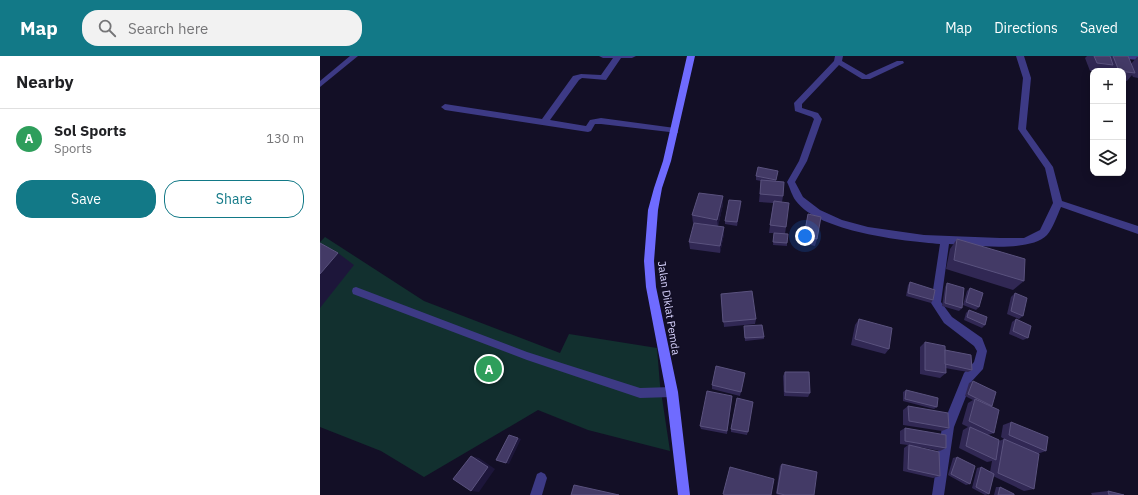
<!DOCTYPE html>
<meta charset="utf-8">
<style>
:root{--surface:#fff;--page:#f2f2f2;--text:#202124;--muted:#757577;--line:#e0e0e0;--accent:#127987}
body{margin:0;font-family:"IBM Plex Sans",sans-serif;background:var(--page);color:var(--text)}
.controls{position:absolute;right:12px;top:12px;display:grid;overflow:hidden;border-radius:8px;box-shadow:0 2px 10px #0003}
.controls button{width:36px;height:36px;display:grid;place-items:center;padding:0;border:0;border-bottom:1px solid var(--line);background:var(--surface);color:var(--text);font:20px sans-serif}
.you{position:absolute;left:485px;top:180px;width:14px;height:14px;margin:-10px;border:3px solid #fff;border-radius:50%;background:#1a73e8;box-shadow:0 0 0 6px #1a73e833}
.badge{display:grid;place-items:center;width:26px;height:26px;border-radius:50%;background:var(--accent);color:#fff;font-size:13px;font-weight:700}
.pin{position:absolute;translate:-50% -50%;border:2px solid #fff;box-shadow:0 1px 4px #0006}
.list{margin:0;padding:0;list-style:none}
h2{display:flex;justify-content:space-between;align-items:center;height:52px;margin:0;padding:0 16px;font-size:17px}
h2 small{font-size:13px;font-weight:400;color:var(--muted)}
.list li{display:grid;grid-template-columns:26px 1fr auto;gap:12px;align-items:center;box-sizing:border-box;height:60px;padding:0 16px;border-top:1px solid var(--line)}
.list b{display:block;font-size:15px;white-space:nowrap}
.list p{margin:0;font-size:13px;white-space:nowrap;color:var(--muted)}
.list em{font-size:13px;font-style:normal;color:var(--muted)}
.actions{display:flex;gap:8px;padding:12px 16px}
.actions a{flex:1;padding:9px 0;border:1px solid var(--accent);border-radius:16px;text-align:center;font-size:14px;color:var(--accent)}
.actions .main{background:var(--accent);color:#fff}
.icon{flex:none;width:22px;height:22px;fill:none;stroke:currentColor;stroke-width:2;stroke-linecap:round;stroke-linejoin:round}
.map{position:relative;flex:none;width:818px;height:439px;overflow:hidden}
header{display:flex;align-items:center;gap:24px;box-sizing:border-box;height:56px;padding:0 20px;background:var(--accent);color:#fff}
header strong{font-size:19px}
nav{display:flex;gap:22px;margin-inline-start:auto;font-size:14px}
.search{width:280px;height:36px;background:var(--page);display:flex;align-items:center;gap:10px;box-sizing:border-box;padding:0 14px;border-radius:16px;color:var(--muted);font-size:15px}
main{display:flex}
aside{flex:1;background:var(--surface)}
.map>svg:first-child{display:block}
</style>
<header>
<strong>Map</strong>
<div class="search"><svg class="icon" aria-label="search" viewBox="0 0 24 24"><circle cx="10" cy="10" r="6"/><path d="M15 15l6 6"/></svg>Search here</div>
<nav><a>Map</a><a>Directions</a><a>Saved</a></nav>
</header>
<main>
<aside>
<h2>Nearby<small></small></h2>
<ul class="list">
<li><span class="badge" style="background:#2e9e5b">A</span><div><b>Sol Sports</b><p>Sports</p></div><em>130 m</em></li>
</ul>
<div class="actions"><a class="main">Save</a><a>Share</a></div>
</aside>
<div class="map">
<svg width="818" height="439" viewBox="0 0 818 439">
<rect width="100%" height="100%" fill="#130f26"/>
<path fill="#12302f" d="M5,181L104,245L240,297L249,278L337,292L340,329L350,395L268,374L218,354L104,421L61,395L0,371V186Z"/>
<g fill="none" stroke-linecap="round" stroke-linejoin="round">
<path fill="#3d3a85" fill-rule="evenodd" d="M36,231L207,296L320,332L352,331L355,333L357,336L355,339L352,341L320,342L207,304L33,238L32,235L33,232Z"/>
<g fill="#3d3a85" fill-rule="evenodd">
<path d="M30,0H38L0,31V25Z"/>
<path d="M279,0H316L312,2H301L286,24L262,22L259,24L230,64L266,70L270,64L281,62L355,72L358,73V77L281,68H275L271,75L268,76L125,54L121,51L125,48L222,63L253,20L261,18L281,19L293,2H283Z"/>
<path d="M515,0H523L522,5L546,19L577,5H583L584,7L550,23H542L519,9L482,48V52L498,57L502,63L487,105L475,126L483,141L500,154L522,164L548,171L604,179L680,182H704L720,174L733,147L725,112L698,73L703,22L696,0H704L711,22L706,73L733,111L742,145L818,170V178L741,151C737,160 733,172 727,179C710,197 652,189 629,188L621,246L632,261L662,282L667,295L663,313L652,325L634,371L624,439H612L622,371L644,317L654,306L657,295L654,290L624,267L611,247L620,188C584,185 499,176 476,145C472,140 470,132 467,126L479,105L494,63L492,61L475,55L474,47L514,5Z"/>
<path d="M794,0H818V4L798,2Z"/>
<path d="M221,416L225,418L227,422L222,439H210L217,418Z"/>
</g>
<path fill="#6f6bff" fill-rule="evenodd" d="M367,0H375L351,105L342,132L338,154L334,205L336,231L358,336L370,439H358L346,336L326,231L324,205L328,154L334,132L343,105Z"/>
</g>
<g fill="#312854">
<path d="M767,0H808L811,8L817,1H818V22L813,21L812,19L807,25H803V15H770L765,2Z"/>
<path d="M458,115L456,125L463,140L462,146L466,171L465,178L467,187V190L453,189L454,177H449L453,147L439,146L441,125L436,124V120Z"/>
<path d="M403,148L398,170L404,178L400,197L370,193L369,186L383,168L373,167L372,159Z"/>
<path d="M421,149L417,170L405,168V165Z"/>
<path d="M488,158L497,183L495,190L482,187Z"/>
<path d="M637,183L704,225L693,234L626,213L630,193Z"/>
<path d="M590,226L613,244L611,247L586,240L588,229Z"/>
<path d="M627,227L642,252L639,255L622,250L625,231Z"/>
<path d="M650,232L659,251L656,254L643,249L647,235Z"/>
<path d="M695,237L703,260L699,263L687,258L691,241Z"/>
<path d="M401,238L436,263L435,268L404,271Z"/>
<path d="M649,254L665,269L662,272L644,264L646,257Z"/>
<path d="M539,263L569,293L565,298L531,289L535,269Z"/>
<path d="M696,263L708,282L703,284L689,278L692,266Z"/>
<path d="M424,270L444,281V283L425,285Z"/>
<path d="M605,286L625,294L652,314L648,316L625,312L626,317L620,322L600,318V291Z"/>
<path d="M465,316L490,337L488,341L464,340L463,320Z"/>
<path d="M425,317L420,340L392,333V329Z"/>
<path d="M653,325L672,350L671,351L674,377L668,379L679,385L684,383L681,381L683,369L691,366L726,395L717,398L714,433L704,435L673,420L669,438L665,439L652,432L657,412L661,411L670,416L672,405L667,406L639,392L643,374L648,371L642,368L648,347L653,344L645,340L649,327Z"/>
<path d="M586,334L617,351L614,353L583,345V336Z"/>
<path d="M412,340L407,378L381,373L380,370Z"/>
<path d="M433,346L427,379L411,376V373Z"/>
<path d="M588,350L629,372L622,375L583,369V354Z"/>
<path d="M585,372L626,392L620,395L600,391L620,420L613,422L583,415L584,392L588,389L580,388V375Z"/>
<path d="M637,401L650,428L646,429L628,419L633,402Z"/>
<path d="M462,408L494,439H459L456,438L460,410Z"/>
<path d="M676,431H680L694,439H674Z"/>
<path d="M788,435L804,439H772L771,437Z"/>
</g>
<g fill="#1d163a">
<path d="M403,140V148L398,171L397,164Z"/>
<path d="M421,145V149L417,170V166Z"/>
<path d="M404,171V178L400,197V190Z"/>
<path d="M18,197L34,209L0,252V218Z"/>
<path d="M412,340V344L407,378V375Z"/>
<path d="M198,382L201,383L189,408L186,407Z"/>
<path d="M151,400L159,402L175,413L159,436L151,435Z"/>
</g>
<g fill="#433a66" stroke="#5a527e">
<path d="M774,0H790L793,9L777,7Z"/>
<path d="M793,0H808L815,17L799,15Z"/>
<path d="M438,111L458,115L456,124L436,120Z"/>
<path d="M441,124L464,126L463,140L440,138Z"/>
<path d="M379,137L403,140L397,164L372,159Z"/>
<path d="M409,144L421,145L417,166L405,165Z"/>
<path d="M454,145L469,147L466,171L450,169Z"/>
<path d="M488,158L501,161L497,183L484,180Z"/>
<path d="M374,167L404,171L400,190L369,186Z"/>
<path d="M454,177L468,178L467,187L453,186Z"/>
<path d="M637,183L705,203L704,225L634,204Z"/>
<path d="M0,187L18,197L0,218Z"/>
<path d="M590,226L615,234L613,244L588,237Z"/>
<path d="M627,227L644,232L642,252L625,247Z"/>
<path d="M650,232L663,237L659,251L646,246Z"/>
<path d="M432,235L436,263L403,266L401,238Z"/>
<path d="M695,237L707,242L703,260L691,255Z"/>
<path d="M649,254L667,261L665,269L647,261Z"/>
<path d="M539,263L572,272L569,293L535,283Z"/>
<path d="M696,263L711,270L708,282L693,275Z"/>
<path d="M442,269L444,281L425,282L424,270Z"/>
<path d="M605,286L625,290L626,317L605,314Z"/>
<path d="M625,294L651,299L652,314L625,308Z"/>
<path d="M396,310L425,317L421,336L392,329Z"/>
<path d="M465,316H489L490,337L465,336Z"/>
<path d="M653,325L676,336L672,350L648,338Z"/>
<path d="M586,334L618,342L617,351L585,343Z"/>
<path d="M387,335L412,340L407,375L380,370Z"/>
<path d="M417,342L433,346L428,376L411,373Z"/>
<path d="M655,343L679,354L674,377L649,365Z"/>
<path d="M588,350L628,357L629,372L589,365Z"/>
<path d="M691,366L728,381L726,395L689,379Z"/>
<path d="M650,371L679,384L676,404L646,390Z"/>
<path d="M585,372L626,379V392L585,385Z"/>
<path d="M189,379L198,382L186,407L176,404Z"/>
<path d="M684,383L719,398L714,433L678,417Z"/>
<path d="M589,389L619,396L620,420L588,413Z"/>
<path d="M151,400L168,411L151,435L133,423Z"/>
<path d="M637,401L655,410L650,428L631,418Z"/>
<path d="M462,408L497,416L494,439H465L457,437Z"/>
<path d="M410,411L454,423L451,439H405L403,438Z"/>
<path d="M661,411L674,418L669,438L656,431Z"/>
<path d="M254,429L299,439H251Z"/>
<path d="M680,431L694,438V439H678Z"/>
<path d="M788,435L804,439H789Z"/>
</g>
<g text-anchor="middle" stroke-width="3" stroke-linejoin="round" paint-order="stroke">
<g font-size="11" fill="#d9d4ff" stroke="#130f26">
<text transform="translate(349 252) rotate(81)" y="4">Jalan Diklat Pemda</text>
</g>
</g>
</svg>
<div class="controls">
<button>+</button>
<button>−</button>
<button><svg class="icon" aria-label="layers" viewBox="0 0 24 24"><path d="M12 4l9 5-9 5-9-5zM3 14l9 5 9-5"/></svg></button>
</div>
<div class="you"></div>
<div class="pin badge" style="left:169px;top:313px;background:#2e9e5b">A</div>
</div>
</main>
